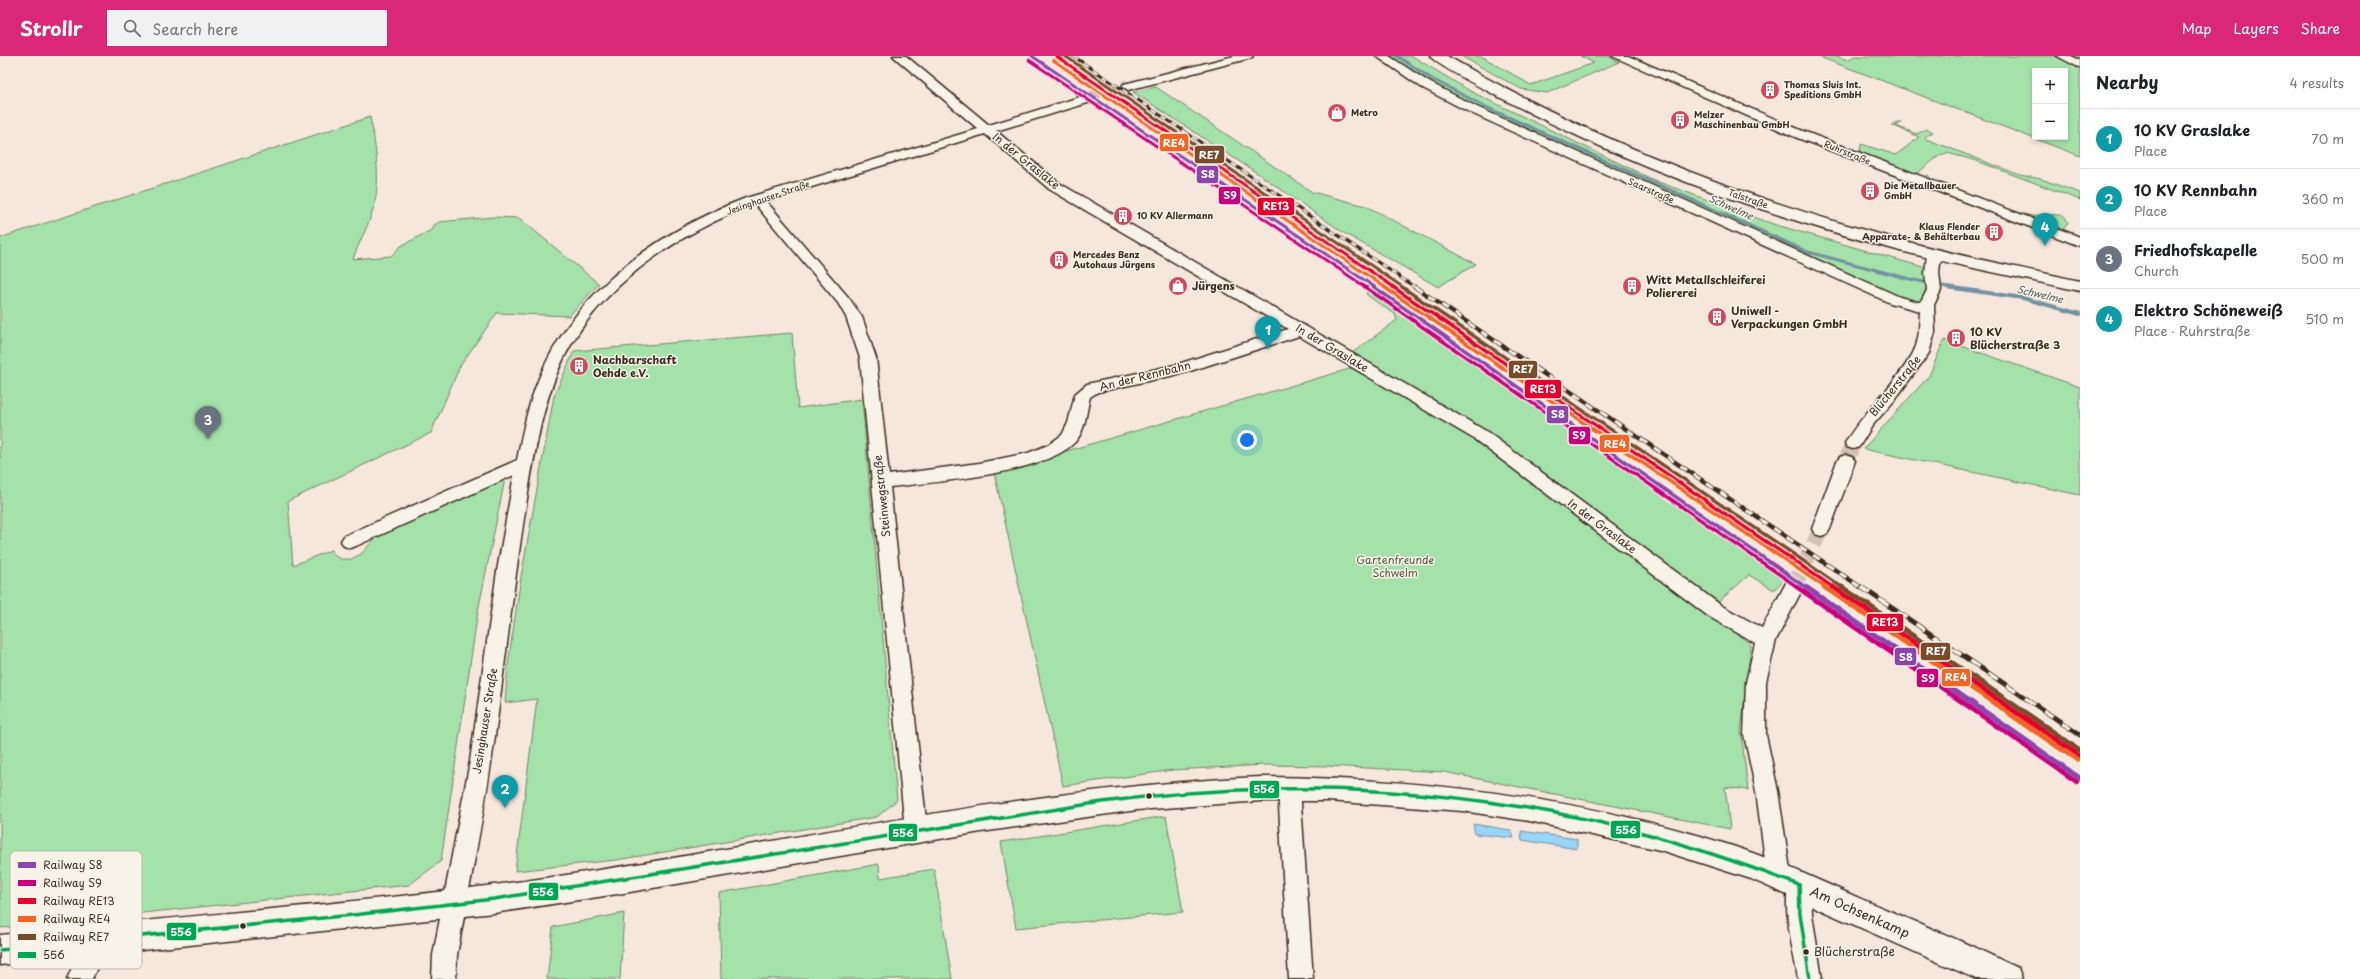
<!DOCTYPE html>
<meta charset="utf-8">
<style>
:root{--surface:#fff;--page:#f2f2f2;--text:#202124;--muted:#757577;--line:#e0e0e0;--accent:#db2777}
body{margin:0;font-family:"Playpen Sans",sans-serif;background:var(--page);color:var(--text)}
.controls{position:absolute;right:12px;top:12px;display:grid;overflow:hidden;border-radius:0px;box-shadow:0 2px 6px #0003}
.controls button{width:36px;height:36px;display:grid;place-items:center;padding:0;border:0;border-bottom:1px solid var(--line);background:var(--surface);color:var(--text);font:20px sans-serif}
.you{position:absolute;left:1247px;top:384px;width:14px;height:14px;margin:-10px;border:3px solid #fff;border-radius:50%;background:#1a73e8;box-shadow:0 0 0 6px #1a73e833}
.badge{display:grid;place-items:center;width:26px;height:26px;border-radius:50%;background:var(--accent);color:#fff;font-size:13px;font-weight:700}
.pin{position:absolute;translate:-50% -33px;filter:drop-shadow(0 1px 2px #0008)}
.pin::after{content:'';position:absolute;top:21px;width:14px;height:12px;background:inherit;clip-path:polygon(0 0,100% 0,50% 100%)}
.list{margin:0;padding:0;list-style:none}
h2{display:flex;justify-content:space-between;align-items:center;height:52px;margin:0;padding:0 16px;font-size:17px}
h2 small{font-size:13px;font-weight:400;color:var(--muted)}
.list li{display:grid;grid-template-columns:26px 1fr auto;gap:12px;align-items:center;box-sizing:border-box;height:60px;padding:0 16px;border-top:1px solid var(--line)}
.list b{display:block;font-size:15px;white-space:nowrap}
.list p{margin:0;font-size:13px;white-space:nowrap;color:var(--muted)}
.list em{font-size:13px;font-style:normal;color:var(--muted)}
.icon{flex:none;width:22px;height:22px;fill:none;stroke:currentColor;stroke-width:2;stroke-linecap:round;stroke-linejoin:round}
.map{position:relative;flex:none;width:2080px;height:923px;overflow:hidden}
header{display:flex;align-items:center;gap:24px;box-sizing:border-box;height:56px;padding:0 20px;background:var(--accent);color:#fff}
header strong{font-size:19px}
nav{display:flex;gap:22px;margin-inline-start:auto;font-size:14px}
.search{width:280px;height:36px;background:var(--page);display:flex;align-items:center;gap:10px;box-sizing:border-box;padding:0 14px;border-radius:0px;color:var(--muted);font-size:15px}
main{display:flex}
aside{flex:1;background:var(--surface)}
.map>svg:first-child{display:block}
</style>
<header>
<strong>Strollr</strong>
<div class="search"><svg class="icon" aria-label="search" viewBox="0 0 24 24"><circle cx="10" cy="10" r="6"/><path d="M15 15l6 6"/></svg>Search here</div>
<nav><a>Map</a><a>Layers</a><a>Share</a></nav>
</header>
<main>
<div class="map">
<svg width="2080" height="923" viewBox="0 0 2080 923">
<rect width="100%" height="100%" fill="#f6e7dd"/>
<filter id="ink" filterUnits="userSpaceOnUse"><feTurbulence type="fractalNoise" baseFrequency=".025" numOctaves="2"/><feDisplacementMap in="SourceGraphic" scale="8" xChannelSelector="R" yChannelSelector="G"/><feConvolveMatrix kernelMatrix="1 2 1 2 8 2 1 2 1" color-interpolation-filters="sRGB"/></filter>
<g filter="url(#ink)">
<g fill="#a4e2a9" stroke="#708664" fill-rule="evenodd">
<path d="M1389,0H1412L1470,35L1656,125L1773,168L1930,213L1933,248L1903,242L1578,99L1450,37Z"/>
<path d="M1461,0H1481L1531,29L1594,7L1580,0H1608L1619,6L1547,37L1521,33Z"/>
<path d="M1817,0H1837L1847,4L1855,0H2080V100ZM2035,15H2065V81H2035Z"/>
<path d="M1156,31L1312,136L1366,150L1476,208L1438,231L1344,177L1260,119L1133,36Z"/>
<path d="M370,61C376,90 382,129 372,157C367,173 358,188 353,203L391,200L401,190L433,173V170L439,166L493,161L519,162L599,228L569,260L497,257L460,310L431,377L288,445L293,509L331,494L335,500L341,503H351L361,498L380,477L501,423H505L478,555L441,805L409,829L0,872V182Z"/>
<path d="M1898,66H1903L1896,70L1917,78L1926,73L1933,76L1925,81L1926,83L2020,119L2041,123L2080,137V144L1974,104L1947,97L1940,99L1914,120L1860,97L1861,88L1896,99L1919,81L1892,69Z"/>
<path d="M1928,119L1932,124C1964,136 1996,150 2028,159C2041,163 2053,155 2065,161L2068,167L2063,174H2060L1922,122Z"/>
<path d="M1369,233L1616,402L1785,522L1774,534L1749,519L1708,555L1751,589L1741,675L1748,734L1725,731L1730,773L1444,716L1327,710L1266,709L1173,714L1063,730L994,416L1363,309L1348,300L1397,264L1395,258C1391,256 1369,241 1366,238Z"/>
<path d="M792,277L798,352L862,343L897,744L877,761L616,804L515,815L537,643L505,647L508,608L521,521L554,340L574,295Z"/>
<path d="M1944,284L2080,331V439L1863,393L1929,320Z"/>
<path d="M1166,760L1183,856L1016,872L1001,786Z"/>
<path d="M879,808L880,822L934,813L952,923H721L719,837Z"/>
<path d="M624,857L620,923H547L553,871Z"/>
</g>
<g fill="#98d5f9" stroke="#7391a1">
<path d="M1473,768L1511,774L1514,782L1475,778Z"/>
<path d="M1521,775L1577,783V793L1522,784Z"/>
</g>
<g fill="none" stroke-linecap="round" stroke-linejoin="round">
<path stroke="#7391a1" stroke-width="3" d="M1397,0L1432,23L1486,51L1808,196L1910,223L1952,232"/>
<path stroke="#7391a1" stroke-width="4" d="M1947,231L2023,242L2080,258"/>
<path stroke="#d1c1b7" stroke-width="13" stroke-dasharray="13 6" stroke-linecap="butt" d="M1087,43L1128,30"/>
<g stroke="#d1c1b7" stroke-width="16" stroke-dasharray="16 8" stroke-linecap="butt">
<path d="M1846,405L1853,387"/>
<path d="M1793,532L1821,473"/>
</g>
<defs>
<g id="street">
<path d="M893,0H906L989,69L1083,40H1091L1093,43L1091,46L996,75L1059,127L1486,375L1722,550L1762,572L1786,527L1793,525L1800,527L1803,532L1776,584L1766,626V679L1778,735L1791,820L1787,828L1779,831L1771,828L1767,820L1756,735L1744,679L1746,626L1755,587L1708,560L1474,383L1299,280L1184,317L1098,336L1090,341C1086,356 1086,374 1075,386C1045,418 934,426 890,431L927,773L924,780L916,783L908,780L905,773L860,302L846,261L838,247L755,148C684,175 612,221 572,287C544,334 536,390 527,443C515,517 507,591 497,665C487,744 471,821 457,899L456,923H432L433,899L470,705L497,515L514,419L356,490L350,492L344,490L341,485L344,480L517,404C523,372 530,340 544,311C582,230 663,173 746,142L978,73ZM985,78L1049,133L1288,273L1175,309L1087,328L1075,338L1068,367L1062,379L1048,389L1028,397L979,407L889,419L876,302L862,261L849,242L766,145Z"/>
<path d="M1234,0H1253L1251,2L1128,34L1122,30L1124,28Z"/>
<path d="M1376,0H1389L1429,26L1477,51L1900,241L1917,246H1921L1927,234L1925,217L1927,198L1934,194L1939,195L1941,198L1939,217L1941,234L1934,249L1935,276L1929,297L1894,345L1872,370L1859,391L1853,393L1847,391L1845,387C1864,355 1895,329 1913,297C1920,284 1919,269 1920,255L1890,247L1469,56L1421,31Z"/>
<path d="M1612,0H1628L1803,75L2080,181V190L1795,81Z"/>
<path d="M2057,0H2071L2080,4V12Z"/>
<path d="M1846,399L1852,401L1855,405L1830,473L1827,478L1821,480L1815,478L1812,473L1837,405L1840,401Z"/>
<path d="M1289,723L1297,726L1300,733L1313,923H1289L1278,733L1281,726Z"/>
<path d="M1799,818L1807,821L1811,829L1812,858L1822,923H1798C1794,896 1780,846 1791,821Z"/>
<path d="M97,872L106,876L109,884L92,923H67L88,876Z"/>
</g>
<path id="secondary" d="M1261,721C1418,722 1572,740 1723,787C1769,801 1814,822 1859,842C1906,862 1954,881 2001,904L2018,912L2022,923H1976L1751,823L1660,794L1529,765L1462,755L1328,745H1261L1137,754L981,776L624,837L494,857L0,909V879C188,859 378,847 566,819C797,785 1027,731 1261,721Z"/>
<path id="primary" d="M1430,0H1447C1591,83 1744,143 1905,185C1962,201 2022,212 2080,225V235C2018,221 1954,209 1893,193C1759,157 1628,109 1505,44C1492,37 1437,10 1430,0Z"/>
</defs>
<use href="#street" stroke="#3b2a1e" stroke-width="3"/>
<use href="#secondary" stroke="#3b2a1e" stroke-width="3"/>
<use href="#primary" stroke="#3b2a1e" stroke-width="3"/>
<use href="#street" fill="#f7f3e8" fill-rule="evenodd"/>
<use href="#secondary" fill="#f7f3e8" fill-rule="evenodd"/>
<use href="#primary" fill="#f7f3e8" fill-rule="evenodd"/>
<defs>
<path id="rail-far2" d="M1073,0L1416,232"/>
<path id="rail-far1" d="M1415,231L1862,532"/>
<path id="rail" d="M1861,531L2080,679"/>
</defs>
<use href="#rail-far2" stroke="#3b2a1e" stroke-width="3"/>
<use href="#rail-far1" stroke="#3b2a1e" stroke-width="4.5"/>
<use href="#rail" stroke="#3b2a1e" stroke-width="5"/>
<use href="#rail-far2" stroke="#f7f3e8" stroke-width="2" stroke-dasharray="6" stroke-linecap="butt"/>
<use href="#rail-far1" stroke="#f7f3e8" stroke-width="3" stroke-dasharray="8" stroke-linecap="butt"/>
<use href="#rail" stroke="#f7f3e8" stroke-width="3.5" stroke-dasharray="11" stroke-linecap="butt"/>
<defs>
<g id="bus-1">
<path d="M1799,829L1800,858L1810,923"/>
<path d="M0,894L353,859L494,843L1102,746C1284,721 1476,731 1654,780C1703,794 1751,811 1799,829"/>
</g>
</defs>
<use href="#bus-1" stroke="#f7f3e8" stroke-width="6"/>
<use href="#bus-1" stroke="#00a651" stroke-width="3.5"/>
<defs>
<path id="rail-1-far2" d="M1032,0L1376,232"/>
<path id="rail-1-far1" d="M1374,231L1807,532"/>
<path id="rail-1" d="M1806,531L2080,722"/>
<path id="rail-2-far2" d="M1029,4L1367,232"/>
<path id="rail-2-far1" d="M1365,231L1799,532"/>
<path id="rail-2" d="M1797,531L2077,726"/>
<path id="rail-3-far2" d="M1056,0L1395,232"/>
<path id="rail-3-far1" d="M1393,231L1834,532"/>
<path id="rail-3" d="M1833,531L2080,700"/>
<path id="rail-4-far2" d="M1053,4L1386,232"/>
<path id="rail-4-far1" d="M1384,231L1826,532"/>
<path id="rail-4" d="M1824,531L2077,704"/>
<path id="rail-5-far2" d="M1065,0L1404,232"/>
<path id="rail-5-far1" d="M1402,231L1843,532"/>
<path id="rail-5" d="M1842,531L2080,694"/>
</defs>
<use href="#rail-1-far2" stroke="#f7f3e8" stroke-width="5"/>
<use href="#rail-1-far1" stroke="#f7f3e8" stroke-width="6"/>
<use href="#rail-1" stroke="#f7f3e8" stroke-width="8"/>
<use href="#rail-2-far2" stroke="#f7f3e8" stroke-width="5"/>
<use href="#rail-2-far1" stroke="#f7f3e8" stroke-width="6"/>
<use href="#rail-2" stroke="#f7f3e8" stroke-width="8"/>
<use href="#rail-3-far2" stroke="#f7f3e8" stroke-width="5"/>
<use href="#rail-3-far1" stroke="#f7f3e8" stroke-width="6"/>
<use href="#rail-3" stroke="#f7f3e8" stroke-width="8"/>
<use href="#rail-4-far2" stroke="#f7f3e8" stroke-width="5"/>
<use href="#rail-4-far1" stroke="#f7f3e8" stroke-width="6"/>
<use href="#rail-4" stroke="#f7f3e8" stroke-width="8"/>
<use href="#rail-5-far2" stroke="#f7f3e8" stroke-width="5"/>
<use href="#rail-5-far1" stroke="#f7f3e8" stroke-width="6"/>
<use href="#rail-5" stroke="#f7f3e8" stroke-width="8"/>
<use href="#rail-1-far2" stroke="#8e44ad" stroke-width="3"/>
<use href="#rail-1-far1" stroke="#8e44ad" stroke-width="3.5"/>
<use href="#rail-1" stroke="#8e44ad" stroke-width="5"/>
<use href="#rail-2-far2" stroke="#c7007f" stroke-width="3"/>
<use href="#rail-2-far1" stroke="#c7007f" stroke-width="3.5"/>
<use href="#rail-2" stroke="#c7007f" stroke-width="5"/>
<use href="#rail-3-far2" stroke="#e4002b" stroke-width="3"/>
<use href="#rail-3-far1" stroke="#e4002b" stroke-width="3.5"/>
<use href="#rail-3" stroke="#e4002b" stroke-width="5"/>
<use href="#rail-4-far2" stroke="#f26522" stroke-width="3"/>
<use href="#rail-4-far1" stroke="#f26522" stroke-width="3.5"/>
<use href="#rail-4" stroke="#f26522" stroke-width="5"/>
<use href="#rail-5-far2" stroke="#7a4b2a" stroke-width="3"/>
<use href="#rail-5-far1" stroke="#7a4b2a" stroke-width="3.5"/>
<use href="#rail-5" stroke="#7a4b2a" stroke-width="5"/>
</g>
</g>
<defs>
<symbol id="building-disc" viewBox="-11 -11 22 22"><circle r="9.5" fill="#d1495b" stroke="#f7f3e8"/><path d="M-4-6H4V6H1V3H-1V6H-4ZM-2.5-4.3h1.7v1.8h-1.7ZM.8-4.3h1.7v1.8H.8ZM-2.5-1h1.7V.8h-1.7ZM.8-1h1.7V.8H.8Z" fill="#fff"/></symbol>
<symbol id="shop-disc" viewBox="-11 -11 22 22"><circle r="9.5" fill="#d1495b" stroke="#f7f3e8"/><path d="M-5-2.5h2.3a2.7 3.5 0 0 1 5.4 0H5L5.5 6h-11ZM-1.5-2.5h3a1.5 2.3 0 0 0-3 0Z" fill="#fff"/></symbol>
</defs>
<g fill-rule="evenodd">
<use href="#building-disc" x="1759" y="23" width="22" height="22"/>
<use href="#shop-disc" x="1326" y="46" width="22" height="22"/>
<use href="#building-disc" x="1669" y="53" width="22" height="22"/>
<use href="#building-disc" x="1859" y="124" width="22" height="22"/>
<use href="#building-disc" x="1112" y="149" width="22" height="22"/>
<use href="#building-disc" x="1983" y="165" width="22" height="22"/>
<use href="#building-disc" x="1048" y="193" width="22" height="22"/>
<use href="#shop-disc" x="1167" y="219" width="22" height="22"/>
<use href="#building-disc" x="1621" y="219" width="22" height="22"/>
<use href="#building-disc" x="1706" y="250" width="22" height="22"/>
<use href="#building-disc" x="1945" y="271" width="22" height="22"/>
<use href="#building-disc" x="568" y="299" width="22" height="22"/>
</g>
<g fill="#3b2a1e" stroke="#f7f3e8" stroke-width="1.5">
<circle cx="1149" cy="740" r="3.5"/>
<circle cx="243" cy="870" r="3.5"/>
<circle cx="1806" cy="896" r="3.5"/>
</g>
<g text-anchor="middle" stroke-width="3" stroke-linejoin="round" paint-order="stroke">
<g font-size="9" font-weight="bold" fill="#3b2a1e" stroke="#f7f3e8" text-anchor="start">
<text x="1784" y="32">Thomas Sluis Int.<tspan x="1784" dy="10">Speditions GmbH</tspan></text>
<text x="1351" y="60">Metro</text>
<text x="1694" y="62">Melzer<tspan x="1694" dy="10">Maschinenbau GmbH</tspan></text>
<text x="1884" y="133">Die Metallbauer<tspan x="1884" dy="10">GmbH</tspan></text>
<text x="1137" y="163">10 KV Allermann</text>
<text x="1980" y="174" text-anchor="end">Klaus Flender<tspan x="1980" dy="10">Apparate- &amp; Behälterbau</tspan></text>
<text x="1073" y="202">Mercedes Benz<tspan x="1073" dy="10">Autohaus Jürgens</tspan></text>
</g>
<g font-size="9" fill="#3b2a1e" stroke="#f7f3e8">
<text transform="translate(1847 97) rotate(22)" y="3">Ruhrstraße</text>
<text transform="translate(1651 135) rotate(24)" y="3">Saarstraße</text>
<text transform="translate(768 142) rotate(-19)" y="3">Jesinghauser Straße</text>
<text transform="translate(1748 143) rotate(19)" y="3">Talstraße</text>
</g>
<g font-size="10" font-style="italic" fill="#525555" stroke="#f7f3e8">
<text transform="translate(1731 151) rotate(24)" y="4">Schwelme</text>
<text transform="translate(2040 238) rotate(13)" y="4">Schwelme</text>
</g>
<g font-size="11" fill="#3b2a1e" stroke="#f7f3e8">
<text transform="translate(1026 105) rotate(39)" y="4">In der Graslake</text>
<text transform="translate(1332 292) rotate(31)" y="4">In der Graslake</text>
<text transform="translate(1145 320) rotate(-14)" y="4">An der Rennbahn</text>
<text transform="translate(1895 330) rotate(-51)" y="4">Blücherstraße</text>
<text transform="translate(882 440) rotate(-96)" y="4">Steinwegstraße</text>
<text transform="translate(1602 470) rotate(37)" y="4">In der Graslake</text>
<text transform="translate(485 665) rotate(-81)" y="4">Jesinghauser Straße</text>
</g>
<g font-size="11" font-weight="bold" fill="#3b2a1e" stroke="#f7f3e8" text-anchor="start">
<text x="1646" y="228">Witt Metallschleiferei<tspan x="1646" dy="13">Poliererei</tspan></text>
<text x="1192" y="234">Jürgens</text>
<text x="1731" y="259">Uniwell -<tspan x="1731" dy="13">Verpackungen GmbH</tspan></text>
<text x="1970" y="280">10 KV<tspan x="1970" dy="13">Blücherstraße 3</tspan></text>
<text x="593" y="308">Nachbarschaft<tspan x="593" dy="13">Oehde e.V.</tspan></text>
</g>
<g font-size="11" fill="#555841" stroke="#f7f3e8">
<text x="1395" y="508">Gartenfreunde<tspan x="1395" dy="13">Schwelm</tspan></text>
</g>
<g font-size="12" fill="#3b2a1e" stroke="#f7f3e8" text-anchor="start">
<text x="1814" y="900">Blücherstraße</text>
</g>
<g font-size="13" fill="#3b2a1e" stroke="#f7f3e8">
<text transform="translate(1860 856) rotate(24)" y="5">Am Ochsenkamp</text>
</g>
</g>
<rect x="10" y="795" width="132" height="118" rx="6" fill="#f7f3e8" stroke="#bfb7ab" stroke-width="1"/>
<rect x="18" y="806" width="18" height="6" fill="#8e44ad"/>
<rect x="18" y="824" width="18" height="6" fill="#c7007f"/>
<rect x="18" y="842" width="18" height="6" fill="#e4002b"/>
<rect x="18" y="860" width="18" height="6" fill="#f26522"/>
<rect x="18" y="878" width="18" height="6" fill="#7a4b2a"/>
<rect x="18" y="896" width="18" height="6" fill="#00a651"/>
<g font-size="11" fill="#3b2a1e">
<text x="43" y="813">Railway S8</text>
<text x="43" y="831">Railway S9</text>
<text x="43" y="849">Railway RE13</text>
<text x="43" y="867">Railway RE4</text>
<text x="43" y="885">Railway RE7</text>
<text x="43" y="903">556</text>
</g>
<g stroke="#f7f3e8" stroke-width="1.5">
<rect x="1159" y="77" width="30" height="19" rx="4" fill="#f26522"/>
<rect x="1194" y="89" width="31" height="19" rx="4" fill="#7a4b2a"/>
<rect x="1196" y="109" width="23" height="19" rx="4" fill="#8e44ad"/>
<rect x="1218" y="130" width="23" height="19" rx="4" fill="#c7007f"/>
<rect x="1257" y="141" width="38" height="19" rx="4" fill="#e4002b"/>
<rect x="1508" y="304" width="30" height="19" rx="4" fill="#7a4b2a"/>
<rect x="1524" y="323" width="38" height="20" rx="4" fill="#e4002b"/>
<rect x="1546" y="349" width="23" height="19" rx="4" fill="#8e44ad"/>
<rect x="1568" y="370" width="23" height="19" rx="4" fill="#c7007f"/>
<rect x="1599" y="378" width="31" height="19" rx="4" fill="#f26522"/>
<rect x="1866" y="557" width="38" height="19" rx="4" fill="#e4002b"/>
<rect x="1920" y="586" width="31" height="19" rx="4" fill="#7a4b2a"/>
<rect x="1894" y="591" width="23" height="19" rx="4" fill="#8e44ad"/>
<rect x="1941" y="612" width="30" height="19" rx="4" fill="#f26522"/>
<rect x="1916" y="612" width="23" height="20" rx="4" fill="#c7007f"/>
<rect x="1249" y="724" width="31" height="19" rx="4" fill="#00a651"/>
<rect x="1610" y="764" width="31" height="19" rx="4" fill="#00a651"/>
<rect x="888" y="767" width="30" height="19" rx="4" fill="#00a651"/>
<rect x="528" y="826" width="31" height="19" rx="4" fill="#00a651"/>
<rect x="166" y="866" width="31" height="19" rx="4" fill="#00a651"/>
</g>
<g font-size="11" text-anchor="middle" font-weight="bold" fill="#fff">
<text x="1174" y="91">RE4</text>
<text x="1209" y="103">RE7</text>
<text x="1208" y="122">S8</text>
<text x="1230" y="143">S9</text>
<text x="1276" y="154">RE13</text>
<text x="1523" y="317">RE7</text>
<text x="1543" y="337">RE13</text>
<text x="1558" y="362">S8</text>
<text x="1579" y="383">S9</text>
<text x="1615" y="392">RE4</text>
<text x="1885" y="570">RE13</text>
<text x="1936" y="599">RE7</text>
<text x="1906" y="605">S8</text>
<text x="1956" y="625">RE4</text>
<text x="1928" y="626">S9</text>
<text x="1264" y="737">556</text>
<text x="1626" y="778">556</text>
<text x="903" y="781">556</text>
<text x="543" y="840">556</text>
<text x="181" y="880">556</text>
</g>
</svg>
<div class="controls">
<button>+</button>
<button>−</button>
</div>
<div class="you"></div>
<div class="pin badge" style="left:1268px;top:293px;background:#0f9aa8">1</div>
<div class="pin badge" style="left:505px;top:752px;background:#0f9aa8">2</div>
<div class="pin badge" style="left:208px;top:383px;background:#6b7280">3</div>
<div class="pin badge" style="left:2045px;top:190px;background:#0f9aa8">4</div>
</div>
<aside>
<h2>Nearby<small>4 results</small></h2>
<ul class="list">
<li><span class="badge" style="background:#0f9aa8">1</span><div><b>10 KV Graslake</b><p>Place</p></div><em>70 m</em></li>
<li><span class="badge" style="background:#0f9aa8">2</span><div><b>10 KV Rennbahn</b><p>Place</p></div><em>360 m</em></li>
<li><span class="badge" style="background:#6b7280">3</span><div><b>Friedhofskapelle</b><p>Church</p></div><em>500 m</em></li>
<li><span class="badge" style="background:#0f9aa8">4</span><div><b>Elektro Schöneweiß</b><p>Place · Ruhrstraße</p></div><em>510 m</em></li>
</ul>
</aside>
</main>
